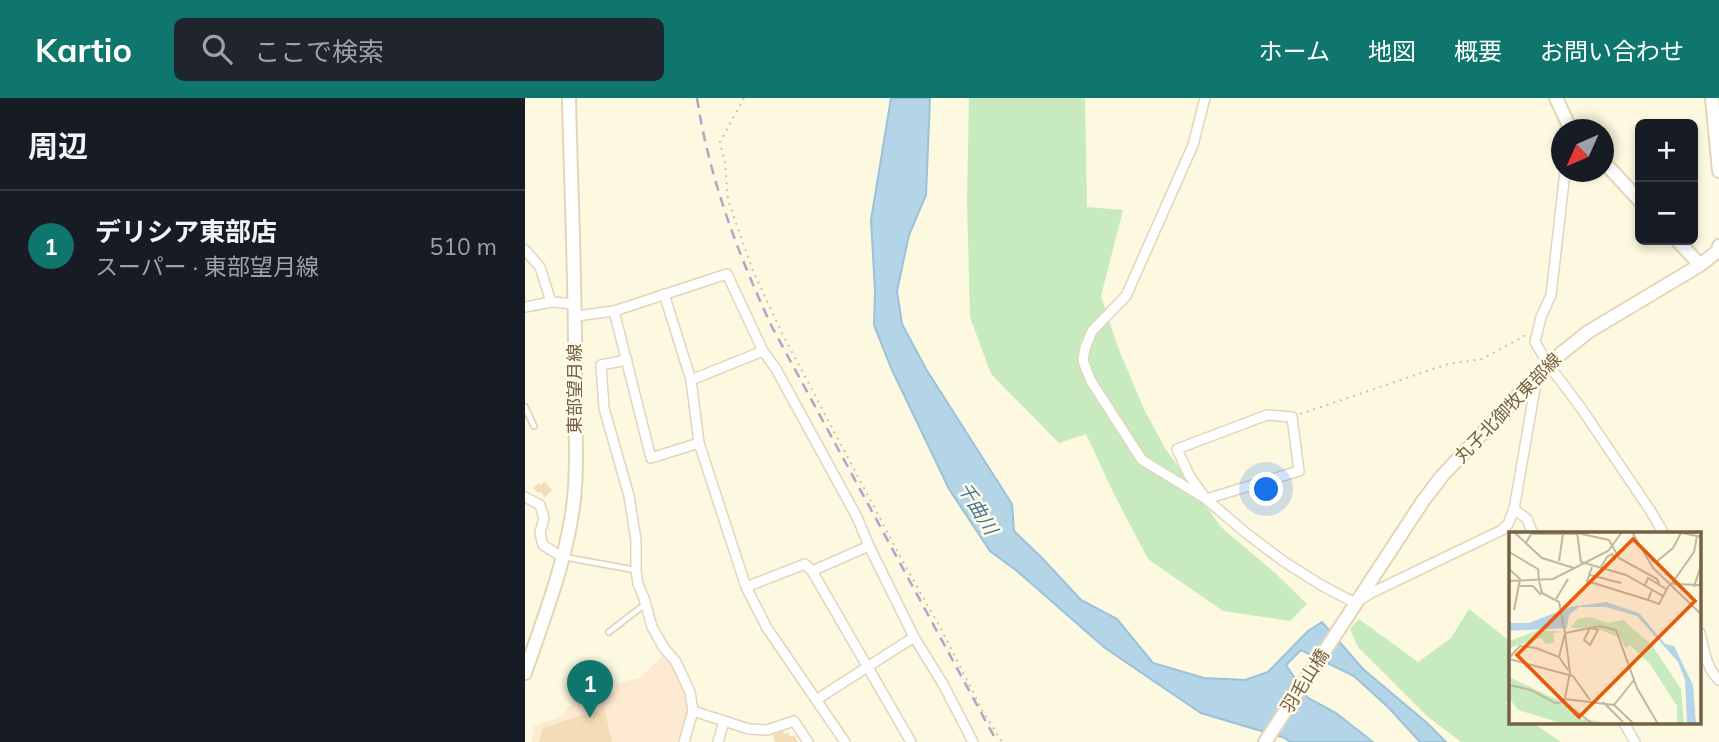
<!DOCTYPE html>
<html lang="ja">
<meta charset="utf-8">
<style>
:root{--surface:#171b24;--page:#20242c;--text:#f1f3f6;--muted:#9ea1a6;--line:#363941;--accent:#0f766e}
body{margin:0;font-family:Mulish,"Noto Sans JP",sans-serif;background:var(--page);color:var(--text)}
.controls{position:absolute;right:21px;top:21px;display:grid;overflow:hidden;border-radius:10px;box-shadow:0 4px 10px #0003}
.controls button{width:63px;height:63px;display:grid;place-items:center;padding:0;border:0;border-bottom:2px solid var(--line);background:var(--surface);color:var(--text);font:35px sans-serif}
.compass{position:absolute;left:1026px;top:21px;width:63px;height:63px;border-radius:50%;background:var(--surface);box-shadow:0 4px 10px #0003;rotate:225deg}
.you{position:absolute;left:742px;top:392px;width:24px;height:24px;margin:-18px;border:5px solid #fff;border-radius:50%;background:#1a73e8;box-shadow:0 0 0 10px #1a73e833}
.badge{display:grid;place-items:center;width:46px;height:46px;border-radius:50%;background:var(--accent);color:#fff;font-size:23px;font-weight:700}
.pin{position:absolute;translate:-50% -58px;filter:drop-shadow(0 2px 4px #0008)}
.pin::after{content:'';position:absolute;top:37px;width:24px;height:21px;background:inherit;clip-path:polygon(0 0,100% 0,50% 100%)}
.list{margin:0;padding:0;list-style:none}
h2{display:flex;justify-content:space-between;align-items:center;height:91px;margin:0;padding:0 28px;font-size:30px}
h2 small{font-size:23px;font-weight:400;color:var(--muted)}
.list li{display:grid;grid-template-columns:46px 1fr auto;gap:21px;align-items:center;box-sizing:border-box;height:112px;padding:0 28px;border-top:2px solid var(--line)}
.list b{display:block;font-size:26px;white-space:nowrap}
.list p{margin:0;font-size:23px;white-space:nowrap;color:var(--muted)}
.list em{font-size:23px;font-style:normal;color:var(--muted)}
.icon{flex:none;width:38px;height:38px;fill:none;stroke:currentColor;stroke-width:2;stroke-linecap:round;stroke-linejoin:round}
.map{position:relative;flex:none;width:1194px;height:644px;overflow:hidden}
header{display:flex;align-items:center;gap:42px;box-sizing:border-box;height:98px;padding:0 35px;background:var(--accent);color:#fff}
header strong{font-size:33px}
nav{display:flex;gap:38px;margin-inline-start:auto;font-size:24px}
.search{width:490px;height:63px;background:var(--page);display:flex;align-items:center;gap:18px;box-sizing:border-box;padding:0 24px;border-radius:10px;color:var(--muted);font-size:26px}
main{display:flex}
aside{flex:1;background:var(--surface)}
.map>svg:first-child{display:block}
</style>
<header>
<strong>Kartio</strong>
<div class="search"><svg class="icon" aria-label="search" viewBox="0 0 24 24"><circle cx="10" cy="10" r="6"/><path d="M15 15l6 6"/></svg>ここで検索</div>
<nav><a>ホーム</a><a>地図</a><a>概要</a><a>お問い合わせ</a></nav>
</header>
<main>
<aside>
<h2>周辺<small></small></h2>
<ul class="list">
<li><span class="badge">1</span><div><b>デリシア東部店</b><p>スーパー · 東部望月線</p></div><em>510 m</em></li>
</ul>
</aside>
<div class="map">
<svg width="1194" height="644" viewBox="0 0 1194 644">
<rect width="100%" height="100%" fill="#fdf8e0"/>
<path fill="#fee9d3" d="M140,556L148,565L160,594L162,615L153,644H7L9,628L33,620L49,604L91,593V586L115,580Z"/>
<g fill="#c7ebbe">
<path d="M444,0H560L562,109L598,112L576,198L594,252L619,311L640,350L696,429L750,475L782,506L765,523L698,513L623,461L590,398L561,336L534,345L466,276L445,219L442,102Z"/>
<path d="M944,511L986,544V596L981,606L986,609V625H1008L1036,644H936L902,618L833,549L825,531L834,521L893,564L926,540Z"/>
</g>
<path fill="#b4d5e7" stroke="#9ac2d9" stroke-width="2" d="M366,0H405L401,97L384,137L372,193L377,226L401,271L487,406L489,433L517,460L556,502L592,521L628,565L679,580L720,582L743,574L783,533L797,524L838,571L902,625L921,644H895L864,610L829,578L776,552L761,567L783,600L811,615L848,644H765L760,640L676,615L580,550L492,473L465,453L424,391L367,272L349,227L350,193L346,122Z"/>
<g fill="#f4dcb6">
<path d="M19,383L27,392L20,399L15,393L13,395L8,390L13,385L16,387Z"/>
<path d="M79,610L87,644H14L18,630Z"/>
<path d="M258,633L259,636L263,634L265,639L270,637L272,644H250L248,637Z"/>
</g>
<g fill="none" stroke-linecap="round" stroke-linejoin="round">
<defs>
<g id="service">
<path d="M0,309L9,328"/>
<path d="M39,459L110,472"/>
<path d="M84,534L119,507"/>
</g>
<g id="minor">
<path d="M680,0L668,47L601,198L567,233L560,250L558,262L560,268L566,283L617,362L681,401L721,435L758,463L796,487L830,505L848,494L977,432L983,426L989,411L1012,279"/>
<path d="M1040,74L1026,197L1016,219L1010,244L1023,266L1056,310L1125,412L1139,436"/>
<path d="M0,152L15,169L26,204"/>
<path d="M139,196L166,282L174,345L221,489L242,530L320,644"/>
<path d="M0,209L26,204L50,206"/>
<path d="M89,213L126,360L174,345"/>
<path d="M51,218L89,213L202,176L238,253L166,282"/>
<path d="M238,253L251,271L332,419L344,448L389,539L418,586L448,644"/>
<path d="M102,262L76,267L79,310L104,398L111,442V472L113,486L119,500L127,529L139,550L151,564L165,594L168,613L159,644"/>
<path d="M742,317L767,319L774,373L681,401L664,377L652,351Z"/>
<path d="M0,399L15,407L19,420L15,435L18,447L37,459"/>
<path d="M989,411L1002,421L1008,436"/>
<path d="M287,473L344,448"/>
<path d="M221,489L280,466L287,473L386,644"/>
<path d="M1175,535C1179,551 1181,570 1194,582"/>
<path d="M291,602L389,539"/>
<path d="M168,613L224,631L242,632L269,623L283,644"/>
<path d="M1099,625L1110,644"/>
<path d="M193,644L199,623"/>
</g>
<g id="secondary">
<path d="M1031,0L1046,32"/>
<path d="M1187,0L1194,73"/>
<path d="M1078,63L1115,103"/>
<path d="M1152,142L1175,167"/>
<path d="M0,575C17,525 37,474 46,422C54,378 50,333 50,288C51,192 46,96 44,0"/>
<path d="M740,644L898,403L917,378L1023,266L1063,234L1175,167L1193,153L1194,148"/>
</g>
</defs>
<use href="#service" stroke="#e1d5bc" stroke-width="8"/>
<use href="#minor" stroke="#e1d5bc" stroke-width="12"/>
<use href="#secondary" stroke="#e4d5b6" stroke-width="16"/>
<g stroke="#d8c09a" stroke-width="2" stroke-dasharray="2 5" stroke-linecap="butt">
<path d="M219,0L195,44L200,65L203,102L228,173L258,237L377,462L416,531L457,612L477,644"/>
<path d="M775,316L923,266L957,261L1003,236"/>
</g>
<use href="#service" stroke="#fff" stroke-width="4.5"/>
<use href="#minor" stroke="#fff" stroke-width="9"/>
<use href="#secondary" stroke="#fff" stroke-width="12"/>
<path stroke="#bc9fc6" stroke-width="2.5" stroke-dasharray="10 7" stroke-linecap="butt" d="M172,0C184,80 213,156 247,229L472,644"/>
</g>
<g text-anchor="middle" stroke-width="5" stroke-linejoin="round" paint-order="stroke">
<g font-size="18" fill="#756146" stroke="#fffbe7">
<text transform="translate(50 291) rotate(-90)" y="6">東部望月線</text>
<text transform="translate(983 310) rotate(-46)" y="6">丸子北御牧東部線</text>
<text transform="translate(780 583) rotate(-57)" y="6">羽毛山橋</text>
</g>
<g font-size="19" font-style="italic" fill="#447898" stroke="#fffbe7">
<text transform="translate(453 410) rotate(59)" y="7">千曲川</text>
</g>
</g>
<g transform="translate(984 434)">
<rect width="192" height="192" fill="#fdf8e0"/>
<path d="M81,85L99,91L114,88L143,113L172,157L175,192H168V174L141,132L121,113L117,116L111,106L90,97L61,96L69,87ZM30,98L55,100L45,101V111L37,112L32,106L0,116V109ZM0,145L53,170L74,187L94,190L55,192L9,178L0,166Z" fill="#c7ebbe"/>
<path d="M97,70L130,81L156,112L165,114L184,153L187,192H178L176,148L169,130L128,84L97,75H70L60,83L58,96L0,99V91H20L61,75Z" fill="#b4d5e7"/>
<path fill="none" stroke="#c3b79d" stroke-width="2" d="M5,0L33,26L65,36M68,0L72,30L117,43L154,64M123,0L144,36L193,83M168,0L193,5M68,1L100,8L110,26L148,47L151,54M17,11L22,2H68M0,20L29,37L30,48M142,28L147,30L164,16L172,1M50,29L54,2M83,35L78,49L139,68M0,37L11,47L5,78M91,37L98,25L103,22L106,28M81,43L112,51M0,49L44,47L99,19L113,0M30,49L33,61L50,70L56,101L61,141L55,170M164,52L193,53M136,53L139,46L157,57M10,54H24L32,63M161,54L185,20L188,4M185,55L193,30M143,58L139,68L150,72L160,53M47,67L59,47M81,96L89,98L81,113L75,108ZM50,125L56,101L91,94L107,98L128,156L149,192M0,126L11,114L27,116L50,125L59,138M0,127L64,144L81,168M0,153L22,158L46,171L55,170M56,167L105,173L125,192M55,170L84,192M94,170L114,190M105,173L125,148"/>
<path fill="#e8590c" fill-opacity="0.15" stroke="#e8590c" stroke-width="3.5" d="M124,7L186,69L70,185L8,123Z"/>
<rect width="192" height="192" fill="none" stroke="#756146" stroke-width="3.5"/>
</g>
</svg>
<div class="controls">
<button>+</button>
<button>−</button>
</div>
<svg class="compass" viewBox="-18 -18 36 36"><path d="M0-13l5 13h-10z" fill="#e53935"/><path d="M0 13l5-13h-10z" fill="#9ea1a6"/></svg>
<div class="you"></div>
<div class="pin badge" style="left:65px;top:620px">1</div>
</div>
</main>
